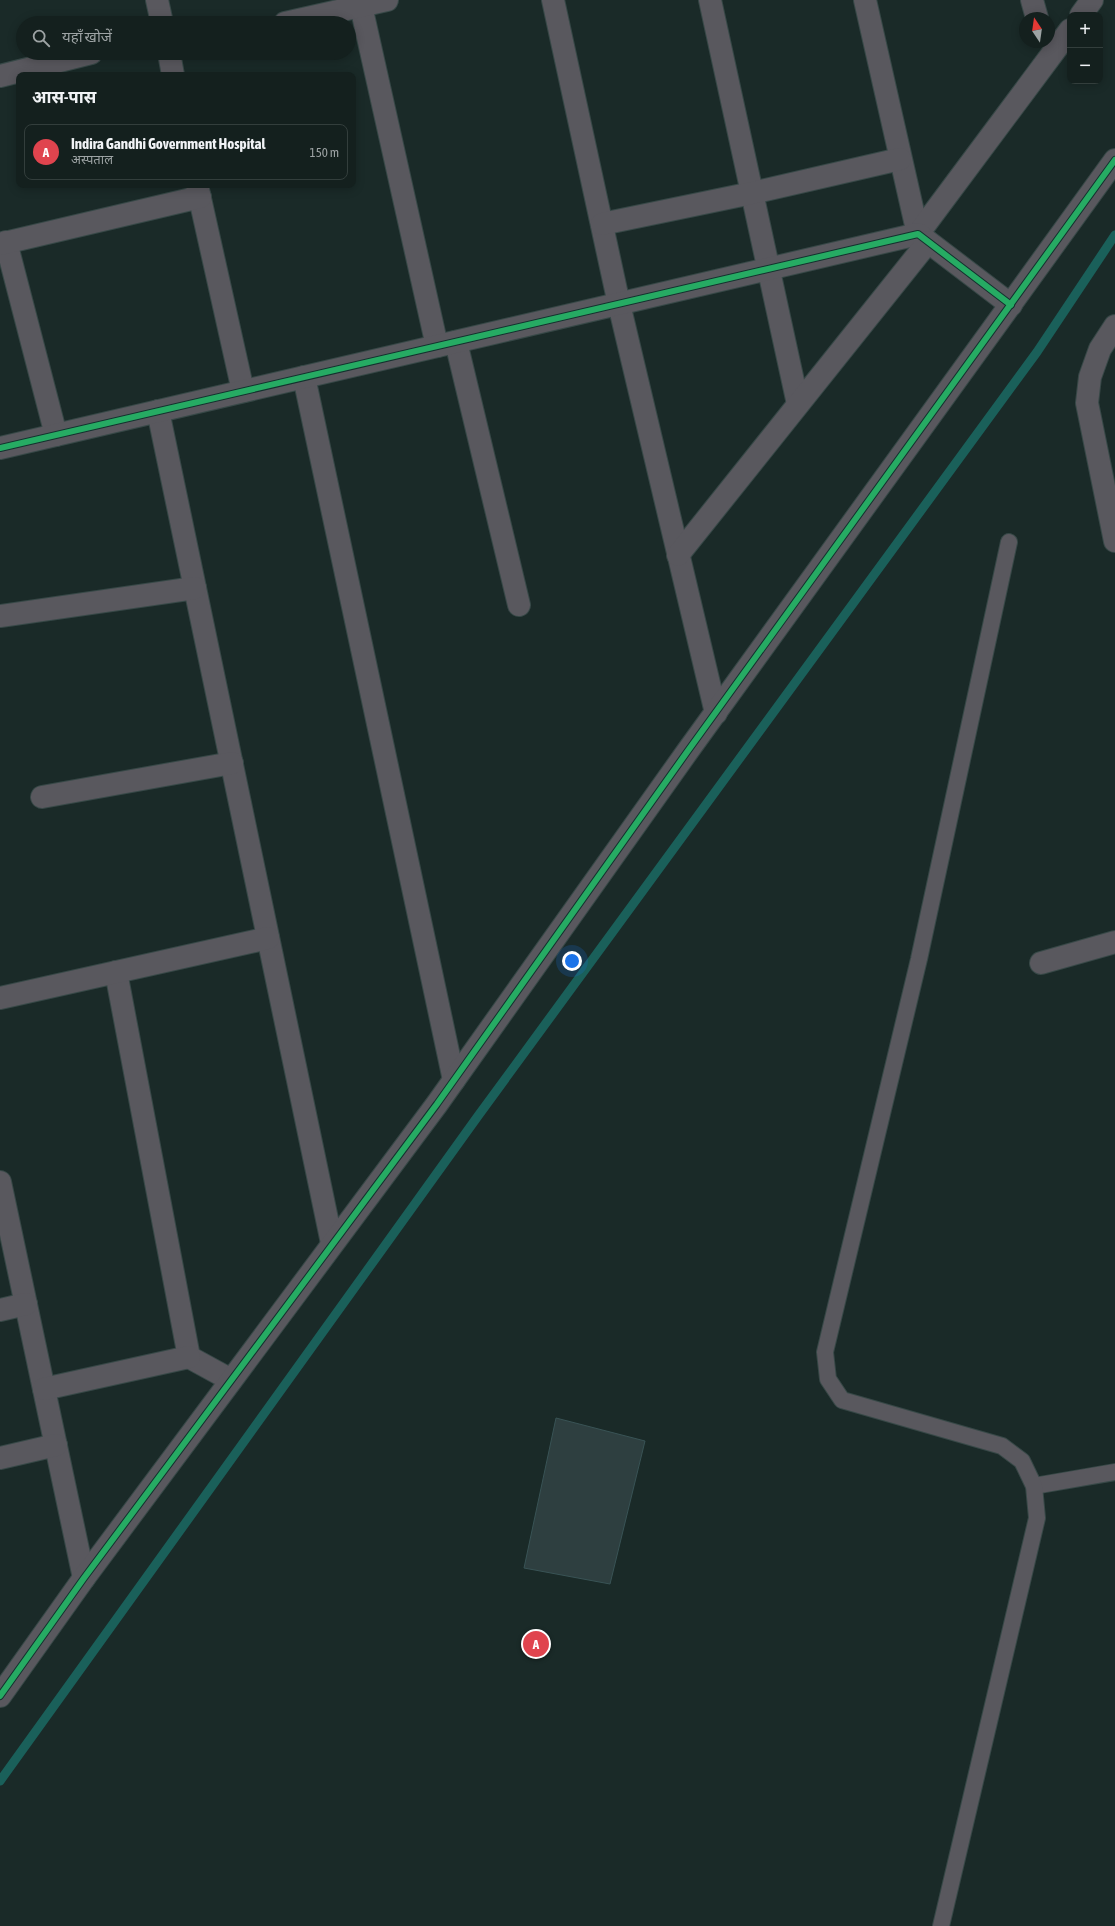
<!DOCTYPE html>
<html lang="hi">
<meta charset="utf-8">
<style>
:root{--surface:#14201e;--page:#1d2827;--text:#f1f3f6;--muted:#9da3a4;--line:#333e3c;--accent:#bca0f2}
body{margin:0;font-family:"Asap Condensed","Noto Sans Devanagari",sans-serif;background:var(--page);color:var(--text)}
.controls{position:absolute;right:12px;top:12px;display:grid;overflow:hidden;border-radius:8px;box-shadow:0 2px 10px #0003}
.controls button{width:36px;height:36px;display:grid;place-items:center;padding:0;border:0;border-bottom:1px solid var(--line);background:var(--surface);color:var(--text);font:20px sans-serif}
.compass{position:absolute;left:1019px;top:12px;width:36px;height:36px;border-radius:50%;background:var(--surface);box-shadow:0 2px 10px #0003;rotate:347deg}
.you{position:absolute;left:572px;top:961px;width:14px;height:14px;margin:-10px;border:3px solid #fff;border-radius:50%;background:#1a73e8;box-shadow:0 0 0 6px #1a73e833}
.badge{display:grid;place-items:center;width:26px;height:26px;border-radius:50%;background:var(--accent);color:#fff;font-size:13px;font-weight:700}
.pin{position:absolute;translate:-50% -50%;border:2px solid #fff;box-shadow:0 1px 4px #0006}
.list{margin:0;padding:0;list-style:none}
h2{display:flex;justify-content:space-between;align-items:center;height:52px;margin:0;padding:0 16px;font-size:17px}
h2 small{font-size:13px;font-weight:400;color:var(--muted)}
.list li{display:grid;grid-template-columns:26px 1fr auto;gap:12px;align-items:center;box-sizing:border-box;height:56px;margin:0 8px 8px;padding:0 8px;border:1px solid var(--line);border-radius:8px}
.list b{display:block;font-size:15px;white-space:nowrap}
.list p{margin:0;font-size:13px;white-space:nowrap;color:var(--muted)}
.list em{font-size:13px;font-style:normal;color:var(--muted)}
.icon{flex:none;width:22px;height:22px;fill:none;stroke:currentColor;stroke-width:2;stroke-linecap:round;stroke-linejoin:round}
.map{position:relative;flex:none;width:1115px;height:1926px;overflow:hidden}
.search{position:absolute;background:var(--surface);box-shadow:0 2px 10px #0003;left:16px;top:16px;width:340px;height:44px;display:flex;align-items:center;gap:10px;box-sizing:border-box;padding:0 14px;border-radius:22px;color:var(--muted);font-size:15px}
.panel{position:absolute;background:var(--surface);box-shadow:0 2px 10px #0003;left:16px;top:72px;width:340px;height:116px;border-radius:8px}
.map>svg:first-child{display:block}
</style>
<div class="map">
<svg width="1115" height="1926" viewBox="0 0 1115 1926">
<rect width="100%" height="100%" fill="#1a2a28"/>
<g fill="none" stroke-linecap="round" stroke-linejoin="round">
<path stroke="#1a605a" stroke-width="9" d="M0,1781L478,1116L1037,352L1115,235"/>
</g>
<path fill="#2e3f40" stroke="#395355" d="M556,1418L645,1441L610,1584L524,1568Z"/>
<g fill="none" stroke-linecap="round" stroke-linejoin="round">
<defs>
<g id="lane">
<path d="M1034,1486L1115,1472"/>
<path d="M941,1926L1037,1518L1034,1486L1022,1461L1002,1446L842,1400L828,1379L825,1352L919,959L1009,542"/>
</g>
<g id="street">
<path d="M157,0L162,23"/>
<path d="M553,0L619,304L716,713"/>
<path d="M710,0L798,404"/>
<path d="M865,0L918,234"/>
<path d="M1032,0L1037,18"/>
<path d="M361,6L437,346"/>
<path d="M1081,15L1092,0"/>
<path d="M285,23L387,0"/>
<path d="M169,53L173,75"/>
<path d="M0,76L91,53"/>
<path d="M197,185L243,391"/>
<path d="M602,224L752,193L900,159"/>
<path d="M918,234L1070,30"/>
<path d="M6,242L56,435"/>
<path d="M0,244L200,197"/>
<path d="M1115,326L1100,349L1090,377L1087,403L1115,541"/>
<path d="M456,342L519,605"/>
<path d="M304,377L454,1080"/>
<path d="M158,411L332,1243"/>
<path d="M0,448L918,234L1011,305"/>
<path d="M678,555L928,242"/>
<path d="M0,616L195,588"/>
<path d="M42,797L232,763"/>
<path d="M1041,963L1115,942"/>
<path d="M116,972L189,1357L231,1380"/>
<path d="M0,998L268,938"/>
<path d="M0,1182L84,1578"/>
<path d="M0,1310L26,1304"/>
<path d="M44,1389L189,1357"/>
<path d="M0,1458L56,1445"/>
<path d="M0,1696L84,1578L437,1104L687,752L1115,160"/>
</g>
</defs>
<use href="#lane" stroke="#374847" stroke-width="18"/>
<use href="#street" stroke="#374847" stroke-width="24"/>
<use href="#lane" stroke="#59585e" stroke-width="16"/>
<use href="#street" stroke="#59585e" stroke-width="22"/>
<defs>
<g id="cycleway">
<path d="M0,448L918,234L1011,305"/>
<path d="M0,1696L84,1578L437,1104L687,752L1115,160"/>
</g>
</defs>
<use href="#cycleway" stroke="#13312e" stroke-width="8"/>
<use href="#cycleway" stroke="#26ab63" stroke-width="6"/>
</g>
</svg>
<div class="controls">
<button>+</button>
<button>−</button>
</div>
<svg class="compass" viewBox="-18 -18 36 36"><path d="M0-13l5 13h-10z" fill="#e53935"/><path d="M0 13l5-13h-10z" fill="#9da3a4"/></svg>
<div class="you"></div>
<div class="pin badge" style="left:536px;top:1644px;background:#e0444e">A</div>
<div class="search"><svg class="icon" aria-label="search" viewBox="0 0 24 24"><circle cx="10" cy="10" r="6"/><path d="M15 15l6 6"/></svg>यहाँ खोजें</div>
<section class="panel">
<h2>आस-पास<small></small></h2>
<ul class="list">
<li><span class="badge" style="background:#e0444e">A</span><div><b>Indira Gandhi Government Hospital</b><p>अस्पताल</p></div><em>150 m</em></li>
</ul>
</section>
</div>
